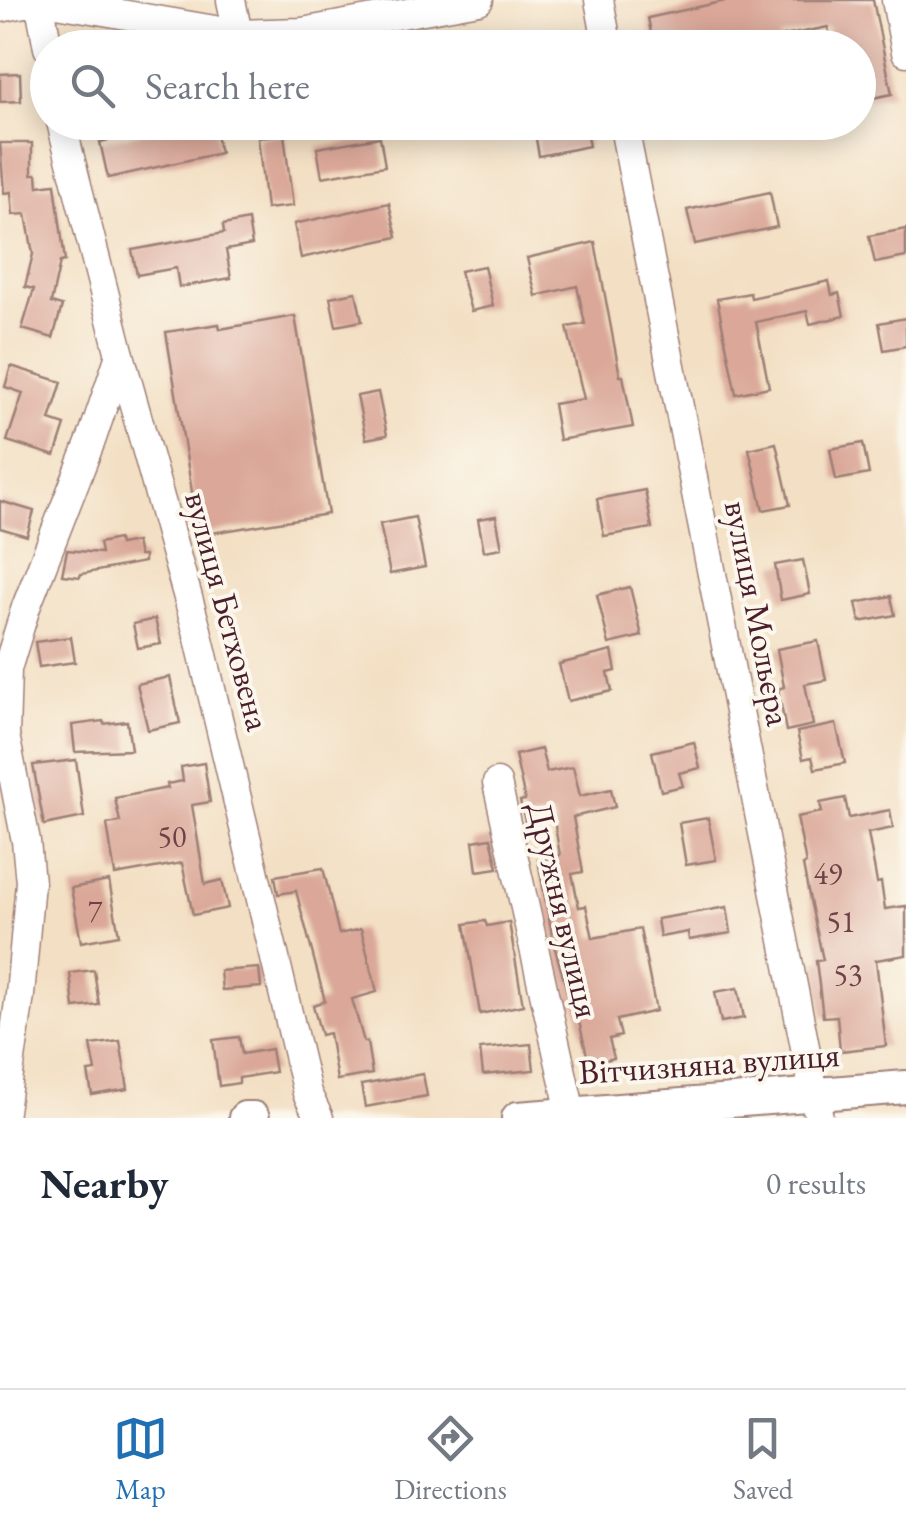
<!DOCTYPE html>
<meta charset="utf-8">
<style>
:root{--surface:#fff;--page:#f6f6f7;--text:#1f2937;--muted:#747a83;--line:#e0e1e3;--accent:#1f6fb2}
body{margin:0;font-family:"EB Garamond",serif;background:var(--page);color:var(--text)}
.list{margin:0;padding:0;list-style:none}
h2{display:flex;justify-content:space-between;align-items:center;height:130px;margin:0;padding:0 40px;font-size:42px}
h2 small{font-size:32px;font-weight:400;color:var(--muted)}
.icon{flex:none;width:55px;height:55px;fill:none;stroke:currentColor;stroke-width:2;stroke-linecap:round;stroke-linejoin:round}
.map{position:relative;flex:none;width:906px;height:1118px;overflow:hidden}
.search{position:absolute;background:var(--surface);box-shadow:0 5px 25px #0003;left:30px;right:30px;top:30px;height:110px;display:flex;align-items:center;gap:25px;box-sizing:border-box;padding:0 35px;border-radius:55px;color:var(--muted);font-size:38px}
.sheet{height:270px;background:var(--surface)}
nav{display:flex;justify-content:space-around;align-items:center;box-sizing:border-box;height:140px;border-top:2px solid var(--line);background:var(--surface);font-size:28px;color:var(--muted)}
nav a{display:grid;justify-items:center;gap:5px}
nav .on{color:var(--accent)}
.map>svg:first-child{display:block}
</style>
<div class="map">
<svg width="906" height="1118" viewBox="0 0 906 1118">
<rect width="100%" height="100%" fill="#fbf7ec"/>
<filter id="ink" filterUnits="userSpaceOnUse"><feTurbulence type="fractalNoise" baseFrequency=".01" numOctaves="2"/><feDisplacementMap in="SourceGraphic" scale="20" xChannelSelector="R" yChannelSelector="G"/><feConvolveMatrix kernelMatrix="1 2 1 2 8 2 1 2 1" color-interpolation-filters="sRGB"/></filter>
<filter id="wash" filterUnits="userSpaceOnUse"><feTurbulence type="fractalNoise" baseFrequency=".0048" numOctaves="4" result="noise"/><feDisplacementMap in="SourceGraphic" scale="40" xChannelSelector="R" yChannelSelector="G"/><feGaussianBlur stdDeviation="2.25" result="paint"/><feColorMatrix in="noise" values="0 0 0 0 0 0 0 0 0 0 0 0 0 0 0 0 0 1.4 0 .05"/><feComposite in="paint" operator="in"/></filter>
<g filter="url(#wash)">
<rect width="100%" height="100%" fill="#f3dfc3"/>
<g id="blocks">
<g fill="#daa798">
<path d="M730,0H873L892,94L858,101V48H832L828,27L779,37L781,44L763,48H654L648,18Z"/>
<path d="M20,73L21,101L0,102V74Z"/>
<path d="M189,122H213L220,153L108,178L100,142Z"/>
<path d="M533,122H584L589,146L539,156Z"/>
<path d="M284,134L293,206L266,209L258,138Z"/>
<path d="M380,137L385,166L322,177L317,148Z"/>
<path d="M0,143H32V174H37L38,186L55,184L65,261L60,262L51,303L62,306L53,338L22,329L34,289L25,287L33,254L26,214L13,215L11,192L4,193Z"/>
<path d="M770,192L777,227L695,244L687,210Z"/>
<path d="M389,203L397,237L301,258L294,224Z"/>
<path d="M248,220L252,245L226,250L231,278L179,287L176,268L137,275L132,250L224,233L223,225Z"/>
<path d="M906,229V257L875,263L869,236Z"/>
<path d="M595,242L620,376H623L633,427L559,440L553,404L584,399L567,327L585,324L577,286L536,296L527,258Z"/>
<path d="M484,266L493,306L471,311L460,271Z"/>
<path d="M829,281L832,295L839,293L844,316L810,324L807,311L756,322L769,387L736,394L717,299L750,293L751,298Z"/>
<path d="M356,292L362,321L336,326L330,297Z"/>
<path d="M295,316L328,514L199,535L166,332L219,324L220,329Z"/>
<path d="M906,318V346L884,350L879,323Z"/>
<path d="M11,366L62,382L50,420L65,425L55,456L7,441L23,393L5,387Z"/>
<path d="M378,392L387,435L366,439L357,396Z"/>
<path d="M776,443L790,505L763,510L749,449Z"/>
<path d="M863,443L869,474L836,480L830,449Z"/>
<path d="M645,490L652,528L604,536L597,499Z"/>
<path d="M0,501L34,511L27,536L0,528Z"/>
<path d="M496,516L502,548L484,551L478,519Z"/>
<path d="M415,517L425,567L390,574L380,524Z"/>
<path d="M118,539L119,545L136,542L139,556H144V562L81,574L80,577L62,575L67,550L101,553L99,543Z"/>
<path d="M803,560L810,594L781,600L775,565Z"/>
<path d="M630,587L642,636L609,644L597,595Z"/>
<path d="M891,596L895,615L860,622L856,603Z"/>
<path d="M155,619L161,644L138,648L133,624Z"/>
<path d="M71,637L75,662L39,667L35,642Z"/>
<path d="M818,641L826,680L805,684L813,725L786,731L778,689L784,687L777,649Z"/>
<path d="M612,651L616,671L608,673L612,691L568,701L559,664Z"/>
<path d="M170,677L180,723L148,730L137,684Z"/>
<path d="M103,721L104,724L127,721L131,750L75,752L72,725Z"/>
<path d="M836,724L845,763L815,769L812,757L803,759L797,732Z"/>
<path d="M694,742L700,768L679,773L683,786L661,791L652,752Z"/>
<path d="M541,749L547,772L573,767L580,796L611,789L615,807L573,817L583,872L572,874L579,907L586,906L593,938L640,929L656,1011L617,1020L621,1036L609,1039L614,1058L589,1064L575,1004L571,1005L554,945L538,860L560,855L553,815L525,821L520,801L525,800L515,755Z"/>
<path d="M76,760L84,817L44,825L33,765Z"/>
<path d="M204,763L210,802L192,805L205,884L222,880L228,908L193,915L182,863L115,875L107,824L120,822L115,798L168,788L167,784L183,781L181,767Z"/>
<path d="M845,798L849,818L890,810L893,828L868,833L877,883L881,882L885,909L906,906V955L876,960L886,1046L840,1051L837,1016L823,1017L816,961L823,960L808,891L803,865L806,864L797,817L822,812L820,803Z"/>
<path d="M708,818L716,860L686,865L679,823Z"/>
<path d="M491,838L498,868L477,871L473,841Z"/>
<path d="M323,868L339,934L361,929L377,992L352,999L364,1042H367L372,1074L337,1080L329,1033L321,1035L313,1005L325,1001L296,891L278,894L275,876Z"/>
<path d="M109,881L119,935L81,942L71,888Z"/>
<path d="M727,907L731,933L689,940L688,932L660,937L657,919Z"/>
<path d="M485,921L487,926L509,922L523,1005L480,1014L465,924Z"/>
<path d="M259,968L261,987L222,990L220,971Z"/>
<path d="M94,970L99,1005L74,1008L70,973Z"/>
<path d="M738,988L744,1018L721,1022L715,992Z"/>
<path d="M239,1037L242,1054L271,1049L275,1072L239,1078V1083L219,1086L213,1040Z"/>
<path d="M120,1041L128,1089L92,1095L88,1072L96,1071L91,1045Z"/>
<path d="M531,1044L534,1070L483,1075L480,1049Z"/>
<path d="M423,1074L427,1096L365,1107L361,1085Z"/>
</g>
</g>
</g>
<g filter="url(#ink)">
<use href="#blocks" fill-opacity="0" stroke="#9e7f77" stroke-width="2.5"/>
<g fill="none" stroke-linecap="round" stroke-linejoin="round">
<defs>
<g id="minor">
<path d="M39,0L238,34L302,32L479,0"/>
<path d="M39,0L48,48"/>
<path d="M231,0L238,34"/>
<path d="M599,0L608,48"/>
<path d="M896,0L906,52"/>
<path d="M0,8L39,0"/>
<path d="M61,122L120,355L197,630L307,1093L319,1118"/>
<path d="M623,122L819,1118"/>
<path d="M497,783L571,1113"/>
<path d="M3,1118L20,995L30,882L26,841L5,735L7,669L26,607L92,438L120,355"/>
</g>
<g id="tertiary">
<path d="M245,1118H253"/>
<path d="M518,1118L906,1087"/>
</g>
</defs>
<use href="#minor" stroke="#9e7f77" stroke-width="31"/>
<use href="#tertiary" stroke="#9e7f77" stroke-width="36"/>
<use href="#minor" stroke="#fff" stroke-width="28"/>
<use href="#tertiary" stroke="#fff" stroke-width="32"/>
</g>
</g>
<g text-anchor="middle" stroke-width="8" stroke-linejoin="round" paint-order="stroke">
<g font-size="30" fill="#6e4146">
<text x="172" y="847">50</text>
<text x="828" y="884">49</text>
<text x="95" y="921">7</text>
<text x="841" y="932">51</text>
<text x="848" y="985">53</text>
</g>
<g font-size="35" fill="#4a1f2b" stroke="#fbf7ec">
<text transform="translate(228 611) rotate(75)" y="12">вулиця Бетховена</text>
<text transform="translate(758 613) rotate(79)" y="12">вулиця Мольєра</text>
<text transform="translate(564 910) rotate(77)" y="12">Дружня вулиця</text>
<text transform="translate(709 1063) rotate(-4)" y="12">Вітчизняна вулиця</text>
</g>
</g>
</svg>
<div class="search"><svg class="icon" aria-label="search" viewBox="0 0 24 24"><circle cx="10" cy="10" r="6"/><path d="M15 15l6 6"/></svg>Search here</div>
</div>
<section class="sheet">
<h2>Nearby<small>0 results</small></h2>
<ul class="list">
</ul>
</section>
<nav>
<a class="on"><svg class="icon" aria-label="map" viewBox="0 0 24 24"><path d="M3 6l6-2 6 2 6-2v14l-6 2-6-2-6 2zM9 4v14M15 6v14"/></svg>Map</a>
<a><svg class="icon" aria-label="directions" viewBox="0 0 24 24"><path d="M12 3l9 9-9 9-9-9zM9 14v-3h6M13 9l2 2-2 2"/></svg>Directions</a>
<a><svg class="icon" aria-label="saved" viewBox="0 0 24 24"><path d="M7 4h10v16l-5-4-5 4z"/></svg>Saved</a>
</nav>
